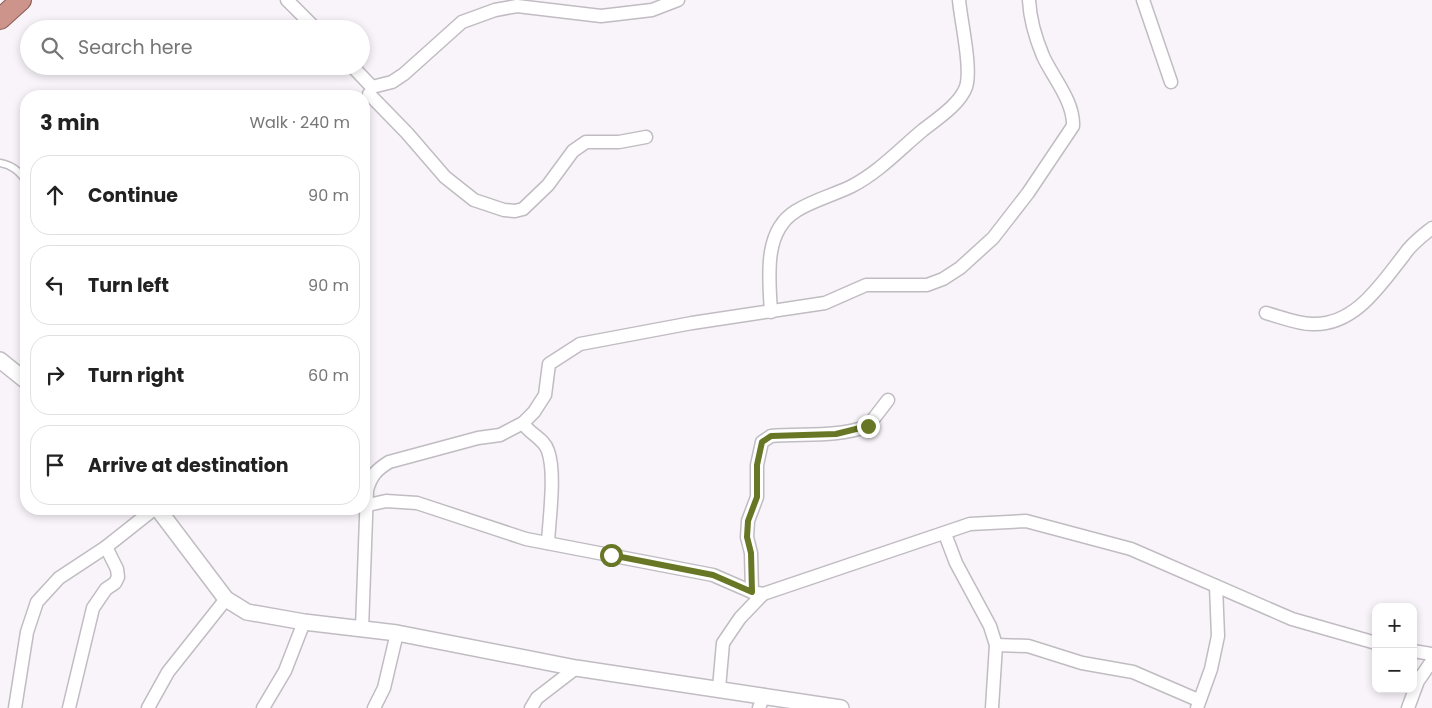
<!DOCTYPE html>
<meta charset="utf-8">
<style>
:root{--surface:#fff;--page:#f6f6f6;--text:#222;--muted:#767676;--line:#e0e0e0}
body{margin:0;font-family:Poppins,sans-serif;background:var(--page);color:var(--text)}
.controls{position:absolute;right:15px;bottom:15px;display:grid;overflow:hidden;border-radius:10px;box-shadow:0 2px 8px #0003}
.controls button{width:45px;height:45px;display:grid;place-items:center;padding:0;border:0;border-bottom:1px solid var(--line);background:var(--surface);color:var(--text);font:25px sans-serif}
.stop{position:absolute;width:15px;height:15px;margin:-11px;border:4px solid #677725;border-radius:50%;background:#fff}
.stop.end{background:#677725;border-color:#fff;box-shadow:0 1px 5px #0008}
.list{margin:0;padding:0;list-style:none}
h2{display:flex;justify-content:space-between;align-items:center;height:65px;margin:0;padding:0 20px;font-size:21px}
h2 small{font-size:16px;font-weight:400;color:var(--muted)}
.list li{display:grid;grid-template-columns:32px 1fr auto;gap:15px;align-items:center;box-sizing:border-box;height:80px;margin:0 10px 10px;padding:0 10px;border:1px solid var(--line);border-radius:20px}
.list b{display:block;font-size:19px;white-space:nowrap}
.list em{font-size:16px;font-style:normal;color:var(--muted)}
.icon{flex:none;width:28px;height:28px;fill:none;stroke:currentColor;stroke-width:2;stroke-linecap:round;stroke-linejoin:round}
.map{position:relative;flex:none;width:1432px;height:708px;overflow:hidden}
.search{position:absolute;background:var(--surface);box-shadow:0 2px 8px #0003;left:20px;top:20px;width:350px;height:55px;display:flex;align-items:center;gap:12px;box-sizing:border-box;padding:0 18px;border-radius:28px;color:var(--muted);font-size:19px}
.panel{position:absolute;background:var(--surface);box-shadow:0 2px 8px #0003;left:20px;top:90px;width:350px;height:425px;border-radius:20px}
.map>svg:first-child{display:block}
</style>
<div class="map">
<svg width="1432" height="708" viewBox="0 0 1432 708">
<rect width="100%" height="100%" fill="#f8f4fa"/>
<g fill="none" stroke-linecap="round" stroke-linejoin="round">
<defs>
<path id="service" d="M0,163C12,165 19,171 26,181"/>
<g id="minor">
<path d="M287,0L316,29"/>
<path d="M1143,0L1171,82"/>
<path d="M352,66L372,87L392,82L404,74L462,22L495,10L517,6L601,16L652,10L678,0"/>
<path d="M369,94L407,133L445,177L474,200L504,210L515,211L523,209L548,185L573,151L586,142H619L646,137"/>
<path d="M771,312C769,278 763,231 796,211C813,200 834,195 852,186C879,172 900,149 923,130C937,119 960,104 966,87C972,68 961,22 959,0"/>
<path d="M1266,313C1281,317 1297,324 1312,324C1355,326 1381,284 1404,255C1411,244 1422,236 1432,228"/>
<path d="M523,423C529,434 544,438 548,451C556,473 549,520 548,543"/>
<path d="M368,505L386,501L417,503L526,539L713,575L752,592L763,594L970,524L1026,521L1131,549L1292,619L1376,643"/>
<path d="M945,534L956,563L990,626L996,645L992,708"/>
<path d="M752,592L751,553L747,537L748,521L757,497V465L762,442L771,436C803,433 836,438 868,426L888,400"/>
<path d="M362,629L367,490C371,476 376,470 389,462L478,438L500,435L523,423L534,412L545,395L549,364L580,344L692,323L825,303L866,285H927L943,279L960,268L993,238L1028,193L1073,126C1074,101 1053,78 1043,56C1035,37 1030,20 1029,0"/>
<path d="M996,645L1028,646L1082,663L1133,672L1198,700"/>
<path d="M1413,651L1432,654"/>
<path d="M719,688L723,643L740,618L763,594"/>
<path d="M15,708L27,632L37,602L59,578L106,547L154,509"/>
<path d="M69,708L93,608L106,589L115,583L118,577L117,569L106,547"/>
<path d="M148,708L168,672L226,599"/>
<path d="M263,708L285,671L304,622"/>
<path d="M374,708L384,688L397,633"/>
<path d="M531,708L537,698L576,668"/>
<path d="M759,708L764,695"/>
<path d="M1197,708L1211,669L1218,636L1216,586"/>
<path d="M1408,708L1418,681L1432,661"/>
</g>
<g id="tertiary">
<path d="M0,360L26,381"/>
<path d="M158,509L226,599L247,612L304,622L397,633L576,668L841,708"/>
</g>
<path id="trunk" d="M0,19L21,0"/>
</defs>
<use href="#service" stroke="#c0bcc2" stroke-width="9"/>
<use href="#minor" stroke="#c0bcc2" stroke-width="15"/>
<use href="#tertiary" stroke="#c0bcc2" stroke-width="18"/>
<use href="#trunk" stroke="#885b53" stroke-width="22"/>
<use href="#service" stroke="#fff" stroke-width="6"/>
<use href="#minor" stroke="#fff" stroke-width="12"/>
<use href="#tertiary" stroke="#fff" stroke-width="15"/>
<use href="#trunk" stroke="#cc948a" stroke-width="20"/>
</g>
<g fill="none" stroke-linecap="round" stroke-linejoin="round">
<path stroke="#677725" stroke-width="6" d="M611,555L713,575L752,592L751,553L747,537L748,521L757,497V465L762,442L771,436L836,434L868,426"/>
</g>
</svg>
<div class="controls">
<button>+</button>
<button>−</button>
</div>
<div class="stop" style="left:611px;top:555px"></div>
<div class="stop end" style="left:868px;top:426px"></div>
<div class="search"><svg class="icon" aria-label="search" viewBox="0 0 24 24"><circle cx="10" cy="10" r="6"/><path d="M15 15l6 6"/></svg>Search here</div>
<section class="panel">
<h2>3 min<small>Walk · 240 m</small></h2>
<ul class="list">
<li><svg class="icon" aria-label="ahead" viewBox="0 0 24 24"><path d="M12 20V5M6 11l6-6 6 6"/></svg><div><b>Continue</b></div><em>90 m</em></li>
<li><svg class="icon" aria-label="left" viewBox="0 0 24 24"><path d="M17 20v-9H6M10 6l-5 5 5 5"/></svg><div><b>Turn left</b></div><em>90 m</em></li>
<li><svg class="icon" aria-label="right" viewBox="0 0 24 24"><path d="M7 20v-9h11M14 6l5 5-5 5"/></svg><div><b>Turn right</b></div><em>60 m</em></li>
<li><svg class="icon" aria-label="arrive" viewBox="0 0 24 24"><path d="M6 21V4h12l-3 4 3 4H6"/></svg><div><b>Arrive at destination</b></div></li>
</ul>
</section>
</div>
